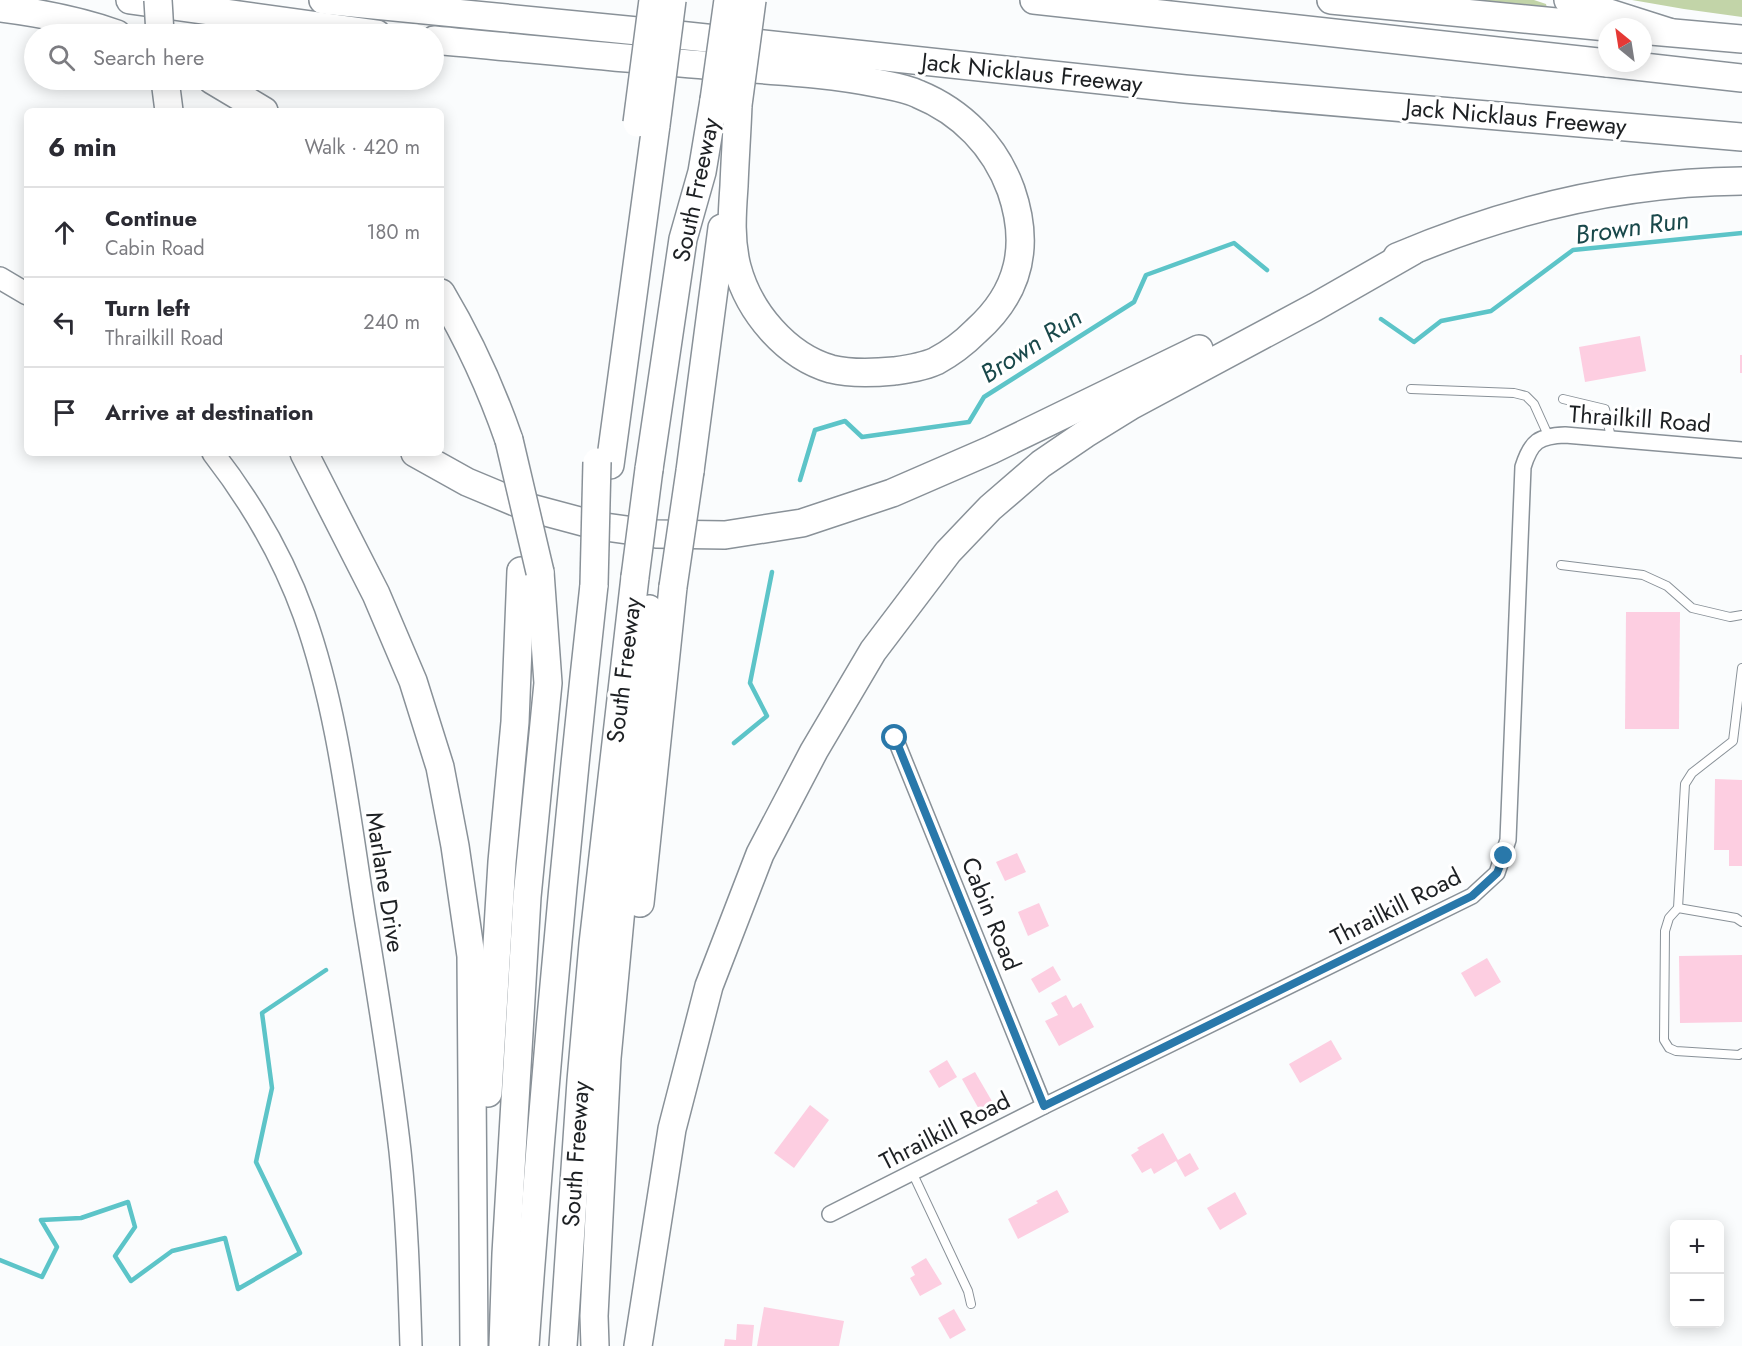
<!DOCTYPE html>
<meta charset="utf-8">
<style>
:root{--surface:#fff;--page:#f2f2f3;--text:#2b2b33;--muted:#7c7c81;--line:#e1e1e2}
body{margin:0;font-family:Jost,sans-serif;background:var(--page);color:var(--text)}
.controls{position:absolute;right:18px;bottom:18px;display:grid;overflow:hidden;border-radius:9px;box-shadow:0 3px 15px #0003}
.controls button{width:54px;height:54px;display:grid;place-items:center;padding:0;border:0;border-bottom:2px solid var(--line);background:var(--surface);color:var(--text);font:30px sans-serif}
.compass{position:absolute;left:1598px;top:18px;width:54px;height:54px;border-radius:50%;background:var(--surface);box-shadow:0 3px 15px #0003;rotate:330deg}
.stop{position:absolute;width:18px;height:18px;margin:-14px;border:4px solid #2978aa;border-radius:50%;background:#fff}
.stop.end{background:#2978aa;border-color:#fff;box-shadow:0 2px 6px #0008}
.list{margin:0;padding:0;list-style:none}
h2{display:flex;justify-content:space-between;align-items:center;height:78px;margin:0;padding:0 24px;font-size:26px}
h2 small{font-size:20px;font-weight:400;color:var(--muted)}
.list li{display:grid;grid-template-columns:39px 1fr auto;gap:18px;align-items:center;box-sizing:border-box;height:90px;padding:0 24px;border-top:2px solid var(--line)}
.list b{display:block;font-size:22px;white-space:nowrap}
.list p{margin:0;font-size:20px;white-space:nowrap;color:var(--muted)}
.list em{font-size:20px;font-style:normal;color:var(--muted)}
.icon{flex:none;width:33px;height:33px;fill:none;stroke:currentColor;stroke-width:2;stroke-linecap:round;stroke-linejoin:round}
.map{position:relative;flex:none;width:1742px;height:1346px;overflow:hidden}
.search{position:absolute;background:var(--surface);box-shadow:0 3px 15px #0003;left:24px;top:24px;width:420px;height:66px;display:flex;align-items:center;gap:15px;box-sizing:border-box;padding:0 21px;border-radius:33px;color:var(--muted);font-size:22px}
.panel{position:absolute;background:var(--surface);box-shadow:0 3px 15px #0003;left:24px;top:108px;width:420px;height:348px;border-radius:9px}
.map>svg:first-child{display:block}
</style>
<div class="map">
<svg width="1742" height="1346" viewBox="0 0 1742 1346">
<rect width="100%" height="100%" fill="#fafcfd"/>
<g fill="#c2d4a8">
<path d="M1468,0H1534L1546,4L1547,8Z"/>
<path d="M1632,0H1742V17L1684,9Z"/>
</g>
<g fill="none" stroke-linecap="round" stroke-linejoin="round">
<g stroke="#5cc4c8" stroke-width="4.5">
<path d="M1381,319L1414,342L1441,321L1491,311L1573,250L1742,233"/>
<path d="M800,480L815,430L845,421L862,437L969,422L984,397L1134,302L1146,275L1234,243L1267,270"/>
<path d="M734,743L767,716L750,683L772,572"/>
<path d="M0,1260L42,1277L57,1247L41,1220L81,1218L128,1202L135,1227L115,1256L131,1281L172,1251L225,1238L238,1289L300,1253L256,1162L272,1088L262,1013L326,970"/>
</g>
</g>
<g fill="#fdcee1">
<path d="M1640,336L1646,371L1585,382L1579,347Z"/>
<rect x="1740" y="355" width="2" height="18"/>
<path d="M1626,612H1680L1679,729H1625Z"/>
<path d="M1715,779L1742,780V866H1729V850H1714Z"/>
<path d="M1017,853L1026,872L1005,881L996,862Z"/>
<path d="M1039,903L1049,926L1028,936L1018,912Z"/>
<path d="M1742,955V1022L1680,1023L1679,956Z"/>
<path d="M1487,958L1501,982L1475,997L1461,973Z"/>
<path d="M1053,966L1061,980L1039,993L1031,979Z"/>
<path d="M1066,995L1073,1008L1081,1003L1094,1027L1059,1046L1045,1021L1058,1015L1051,1003Z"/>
<path d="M1331,1040L1342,1059L1300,1083L1289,1064Z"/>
<path d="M947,1060L957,1077L939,1088L929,1071Z"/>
<path d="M975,1072L993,1103L980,1111L962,1079Z"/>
<path d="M810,1105L829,1120L794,1168L774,1153Z"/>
<path d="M1163,1133L1178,1160L1190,1153L1199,1169L1185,1177L1176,1161L1154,1174L1151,1168L1142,1173L1131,1155L1139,1150L1137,1148Z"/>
<path d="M1057,1190L1069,1212L1018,1239L1008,1219L1038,1203L1036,1201Z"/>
<path d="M1235,1192L1247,1214L1220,1230L1207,1208Z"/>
<path d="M926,1258L942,1284L920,1296L910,1278L915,1275L911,1267Z"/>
<path d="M764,1307L844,1321L839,1346H757Z"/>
<path d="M954,1309L966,1330L950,1339L938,1318Z"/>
<path d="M737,1324L754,1325L752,1346H724L725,1339L736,1340Z"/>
</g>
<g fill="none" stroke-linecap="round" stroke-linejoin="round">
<defs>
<g id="lane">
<path d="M1411,389L1514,393L1526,396L1534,404L1548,435"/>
<path d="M1563,399L1605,409L1611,438"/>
<path d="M1561,565L1643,575L1667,586L1692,608L1730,617L1742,615"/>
<path d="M1742,668L1733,741L1692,773L1685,784L1678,908L1669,918L1665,931L1664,1040L1669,1048L1676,1051L1739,1055L1742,1053"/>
<path d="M1678,908L1736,918L1742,922"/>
<path d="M912,1172L968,1291L971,1304"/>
</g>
<g id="street">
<path d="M895,738L1044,1106"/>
<path d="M830,1214L1044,1106L1472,896L1497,873L1508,840L1523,467C1531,441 1539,436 1565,435L1742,450"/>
</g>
<g id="secondary">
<path d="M0,278L27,294"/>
<path d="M213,453C251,502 283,557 304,615C338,710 349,816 365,916C378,994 391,1072 400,1151C407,1216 409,1281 411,1346"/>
</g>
<g id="highway">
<path d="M130,0L377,34"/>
<path d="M323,0L678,35L1185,89L1742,137"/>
<path d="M1034,0L1607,63"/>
<path d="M1331,0L1607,27"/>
<path d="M1568,0L1669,32"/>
<path d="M0,8C40,13 78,20 117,34"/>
<path d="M1651,31L1742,39"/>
<path d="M434,40C531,49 629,59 727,67C776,71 827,73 876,83C890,86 905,88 918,94C962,112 995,146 1011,190C1030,245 1020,292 976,331C964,343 951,353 936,361C923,367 908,369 894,371C873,373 851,374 831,369C786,356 749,312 737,267C730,240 732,214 734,186C735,159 737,132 738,105"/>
<path d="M1608,63L1742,78"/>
<path d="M165,80L169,111"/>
<path d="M212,80L264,111"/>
<path d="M1397,257C1507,210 1622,182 1742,181"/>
<path d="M441,293C469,340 491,388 509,440"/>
<path d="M304,453L376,594L413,681L440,767L455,846L471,956L474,1346"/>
<path d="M415,453L467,482L527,507L598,526L656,534L725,535L802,523L892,493L991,450L1199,349"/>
<path d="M610,465L656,125"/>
<path d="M649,469L683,239L702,172L714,100"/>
<path d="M690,471L722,228"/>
<path d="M640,903L673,587"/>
<path d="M488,1093L502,862L515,722L521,571"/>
<path d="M503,1346L506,1254L527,897L548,683L540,572"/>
<path d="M525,1346C543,1092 566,838 594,585"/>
<path d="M563,1346L581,1081L593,944L635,577"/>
<path d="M595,1346L594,1316L607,1058L649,609"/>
<path d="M638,1346L672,1129L709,986L760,854L814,751L873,651L948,552L990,508L1041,464L1085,434L1132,405L1315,307L1413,251"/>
</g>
</defs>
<use href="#lane" stroke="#899198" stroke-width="10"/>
<use href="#street" stroke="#899198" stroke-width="18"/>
<use href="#secondary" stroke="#899198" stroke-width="24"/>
<use href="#highway" stroke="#899198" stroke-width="30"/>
<use href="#lane" stroke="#fff" stroke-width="8"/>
<use href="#street" stroke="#fff" stroke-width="15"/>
<use href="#secondary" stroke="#fff" stroke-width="21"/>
<use href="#highway" stroke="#fff" stroke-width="27"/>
<defs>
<g id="highway-bridge">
<path d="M158,0L160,34"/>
<path d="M714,100L728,0"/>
<path d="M738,105L752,0"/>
<path d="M637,123L653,0"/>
<path d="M656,125L672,0"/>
<path d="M509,440L540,572"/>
<path d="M635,577L649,469"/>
<path d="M594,585L597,462"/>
<path d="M673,587L690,471"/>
</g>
</defs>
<use href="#highway-bridge" stroke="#899198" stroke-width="30" stroke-linecap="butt"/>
<use href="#highway-bridge" stroke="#fff" stroke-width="27"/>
</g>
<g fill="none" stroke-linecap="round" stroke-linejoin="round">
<path stroke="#2978aa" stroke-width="8" d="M895,738L1044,1106L1472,896L1497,873L1504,856"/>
</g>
<g text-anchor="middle" stroke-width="6" stroke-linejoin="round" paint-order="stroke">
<g font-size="24" fill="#1d2023" stroke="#fff">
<text transform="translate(1032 73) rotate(6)" y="8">Jack Nicklaus Freeway</text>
<text transform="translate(1516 117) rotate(5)" y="8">Jack Nicklaus Freeway</text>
<text transform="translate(696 190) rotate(-78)" y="8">South Freeway</text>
<text transform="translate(1640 419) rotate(4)" y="8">Thrailkill Road</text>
<text transform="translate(624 670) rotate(-83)" y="8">South Freeway</text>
<text transform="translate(385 882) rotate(81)" y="8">Marlane Drive</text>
<text transform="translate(1396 907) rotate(-27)" y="8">Thrailkill Road</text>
<text transform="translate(991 914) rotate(68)" y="8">Cabin Road</text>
<text transform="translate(945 1131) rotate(-27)" y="8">Thrailkill Road</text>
<text transform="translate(576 1154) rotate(-86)" y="8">South Freeway</text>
</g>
<g font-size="26" font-style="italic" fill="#19484a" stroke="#fff">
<text transform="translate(1632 227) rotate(-8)" y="9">Brown Run</text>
<text transform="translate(1031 345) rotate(-33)" y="9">Brown Run</text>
</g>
</g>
</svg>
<div class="controls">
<button>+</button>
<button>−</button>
</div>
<svg class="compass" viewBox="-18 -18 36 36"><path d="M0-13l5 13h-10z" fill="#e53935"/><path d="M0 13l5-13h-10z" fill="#7c7c81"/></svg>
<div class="stop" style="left:895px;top:738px"></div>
<div class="stop end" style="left:1504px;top:856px"></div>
<div class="search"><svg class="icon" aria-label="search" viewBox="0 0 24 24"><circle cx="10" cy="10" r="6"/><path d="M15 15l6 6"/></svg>Search here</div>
<section class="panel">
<h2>6 min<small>Walk · 420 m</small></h2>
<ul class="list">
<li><svg class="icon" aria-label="ahead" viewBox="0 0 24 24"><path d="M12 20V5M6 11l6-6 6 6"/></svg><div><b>Continue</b><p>Cabin Road</p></div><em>180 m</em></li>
<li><svg class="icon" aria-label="left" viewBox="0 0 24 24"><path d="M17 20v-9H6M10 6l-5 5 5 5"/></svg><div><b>Turn left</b><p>Thrailkill Road</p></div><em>240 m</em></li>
<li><svg class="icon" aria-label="arrive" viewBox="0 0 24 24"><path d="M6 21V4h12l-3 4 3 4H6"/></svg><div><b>Arrive at destination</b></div></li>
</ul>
</section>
</div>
